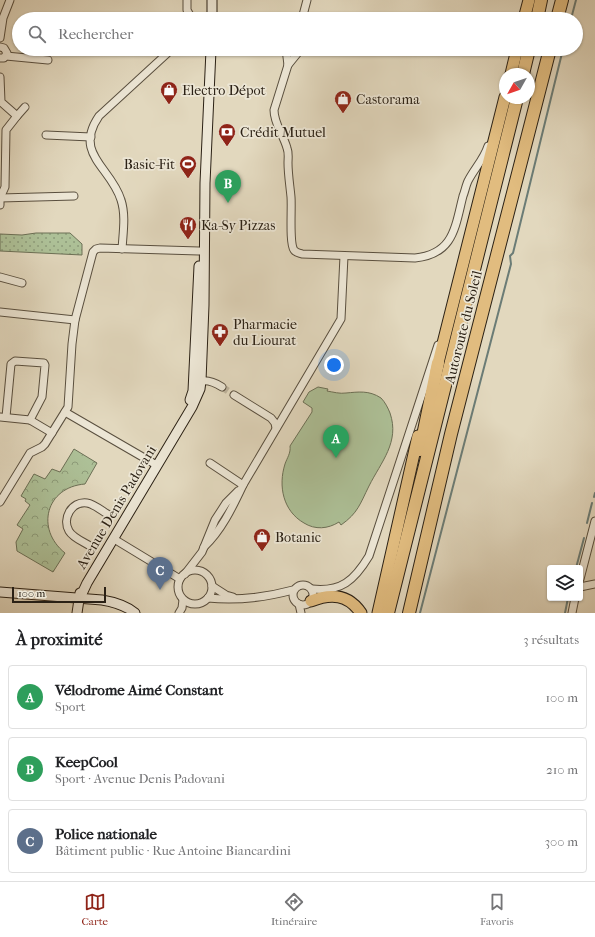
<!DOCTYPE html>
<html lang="fr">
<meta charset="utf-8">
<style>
:root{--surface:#fff;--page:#f6f6f6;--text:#202124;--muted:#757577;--line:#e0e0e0;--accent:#8f2418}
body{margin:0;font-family:"IM FELL French Canon",serif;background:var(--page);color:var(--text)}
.controls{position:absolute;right:12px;bottom:12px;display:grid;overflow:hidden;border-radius:4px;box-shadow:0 1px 3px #0004}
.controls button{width:36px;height:36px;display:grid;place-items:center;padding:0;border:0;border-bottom:1px solid var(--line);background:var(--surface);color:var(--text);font:20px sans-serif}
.compass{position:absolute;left:499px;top:68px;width:36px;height:36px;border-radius:50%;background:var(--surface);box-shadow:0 1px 3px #0004;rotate:230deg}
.scale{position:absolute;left:12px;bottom:10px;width:94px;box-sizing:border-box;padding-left:4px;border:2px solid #2b2115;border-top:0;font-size:11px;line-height:14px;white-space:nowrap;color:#2b2115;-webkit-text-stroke:3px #ece6d5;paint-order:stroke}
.you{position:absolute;left:334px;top:365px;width:14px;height:14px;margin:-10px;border:3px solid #fff;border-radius:50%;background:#1a73e8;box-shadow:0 0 0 6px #1a73e833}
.badge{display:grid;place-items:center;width:26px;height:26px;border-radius:50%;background:var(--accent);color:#fff;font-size:13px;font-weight:700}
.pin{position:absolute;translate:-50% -33px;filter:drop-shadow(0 1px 2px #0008)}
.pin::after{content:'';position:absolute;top:21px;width:14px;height:12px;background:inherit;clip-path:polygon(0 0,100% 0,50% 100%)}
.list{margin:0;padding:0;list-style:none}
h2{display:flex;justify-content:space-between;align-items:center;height:52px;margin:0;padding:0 16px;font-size:17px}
h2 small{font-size:13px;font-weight:400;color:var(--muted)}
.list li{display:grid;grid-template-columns:26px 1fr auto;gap:12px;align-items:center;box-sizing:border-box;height:64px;margin:0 8px 8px;padding:0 8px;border:1px solid var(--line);border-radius:4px}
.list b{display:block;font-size:15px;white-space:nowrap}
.list p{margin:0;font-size:13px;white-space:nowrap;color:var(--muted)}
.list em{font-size:13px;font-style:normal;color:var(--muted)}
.icon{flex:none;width:22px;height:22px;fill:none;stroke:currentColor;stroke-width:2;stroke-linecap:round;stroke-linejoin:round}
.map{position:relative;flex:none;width:595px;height:613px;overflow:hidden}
.search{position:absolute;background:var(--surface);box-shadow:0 1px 3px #0004;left:12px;right:12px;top:12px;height:44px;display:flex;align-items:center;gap:10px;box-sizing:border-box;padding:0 14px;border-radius:22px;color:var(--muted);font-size:15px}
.sheet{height:268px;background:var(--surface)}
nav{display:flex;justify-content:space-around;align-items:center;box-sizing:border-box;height:56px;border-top:1px solid var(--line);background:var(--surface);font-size:11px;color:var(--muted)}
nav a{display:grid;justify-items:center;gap:2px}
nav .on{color:var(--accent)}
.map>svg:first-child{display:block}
</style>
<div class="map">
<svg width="595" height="613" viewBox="0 0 595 613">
<defs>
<pattern id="forest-crowns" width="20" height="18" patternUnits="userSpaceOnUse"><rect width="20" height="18" fill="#adc097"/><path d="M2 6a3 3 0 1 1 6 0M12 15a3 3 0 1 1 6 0" fill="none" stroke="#8d9c7a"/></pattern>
<pattern id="garden-dots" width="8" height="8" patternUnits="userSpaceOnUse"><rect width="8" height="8" fill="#adc097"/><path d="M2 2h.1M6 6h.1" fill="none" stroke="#8d9c7a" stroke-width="1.8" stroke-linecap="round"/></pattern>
</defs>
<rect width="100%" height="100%" fill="#e2d8be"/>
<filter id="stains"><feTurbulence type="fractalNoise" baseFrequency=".005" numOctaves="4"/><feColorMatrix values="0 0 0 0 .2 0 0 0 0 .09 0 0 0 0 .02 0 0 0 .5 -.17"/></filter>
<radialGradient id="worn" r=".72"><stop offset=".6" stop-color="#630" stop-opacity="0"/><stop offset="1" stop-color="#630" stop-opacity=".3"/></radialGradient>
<path fill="url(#forest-crowns)" stroke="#6c7056" d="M74,449L97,463L85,484C46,487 35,529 65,553L53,572L17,551L16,542L23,529L17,525L30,505L25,501L26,499L21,496L34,474L45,479L52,469L60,472Z"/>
<path fill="url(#garden-dots)" stroke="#6c7056" d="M36,233H70L82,244V255L0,251V234L22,235Z"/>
<path fill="#adc097" stroke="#6c7056" d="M318,387L328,389L327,391C333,392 340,394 346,393C358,392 369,390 381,398C385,402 388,408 390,413C400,442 381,462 369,486C360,504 358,513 341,525L339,522C328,529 315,530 304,523C283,511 278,486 285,464C287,458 291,453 290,446L312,412V408L303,402L309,392Z"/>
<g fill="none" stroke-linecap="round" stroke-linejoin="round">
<g stroke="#6b7c76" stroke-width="2">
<path d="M571,19L576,0"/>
<path d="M594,497L595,493"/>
<path d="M587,523L592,503"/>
<path d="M576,568L584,538"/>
<path d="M420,613L511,264L510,256L513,253L563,49"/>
<path d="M565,613L568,598"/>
</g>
<path stroke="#bdb39c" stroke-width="7" stroke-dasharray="7 3.5" stroke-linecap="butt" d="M222,387L234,395"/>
<defs>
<g id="street">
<path d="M187,0V10L192,19"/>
<path d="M302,19L307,0"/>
<path d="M0,38L3,18L10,0"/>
<path d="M0,47L4,48L7,53L4,58H0"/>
<path d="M286,49L288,65L274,110C274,124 283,134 287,148C289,153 288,158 288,163C288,174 290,186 291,197C292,208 289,243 294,250C296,253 299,253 302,254L415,258C454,254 455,227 463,196C465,191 466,185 468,181C474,169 484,159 488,146"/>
<path d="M6,56L48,60"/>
<path d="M288,65L301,49"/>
<path d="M17,116L25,107"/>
<path d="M46,135L91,137"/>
<path d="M0,198L74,196"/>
<path d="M0,205V198L5,187L6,130L17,116L1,102L0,77"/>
<path d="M122,249C123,233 126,215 121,200C111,167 73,154 99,116L172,49"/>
<path d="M0,277L22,283"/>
<path d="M0,312L75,320"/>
<path d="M196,383C205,378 214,382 222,387"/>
<path d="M234,395L271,418L275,423L276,428"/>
<path d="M65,412L153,463"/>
<path d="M0,417L30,420L52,433"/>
<path d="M6,417L11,364L15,361L44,363L45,365L42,397L30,420"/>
<path d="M210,463L243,485"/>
<path d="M0,502L30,453L42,447L45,444L68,407L72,344L75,320L93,252L96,249L100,248L199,251"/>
<path d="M114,539L180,579"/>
<path d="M90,546C84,542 73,538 69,531C62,519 71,501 87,503C94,504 102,511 109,515"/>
<path d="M204,547C222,530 233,506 243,485L341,319L344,256"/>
<circle cx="195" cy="587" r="17"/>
<path d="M185,574L202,552L215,520L226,503L238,491"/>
<path d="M580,579L595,521"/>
<circle cx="303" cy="595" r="10"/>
<path d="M212,586L226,595L233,597"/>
<path d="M580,587L595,584"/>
<path d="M312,589C341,592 354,581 369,556L438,345"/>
<path d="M208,598C236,601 267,597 293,590"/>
<path d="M299,604L301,613"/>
<path d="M179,613L182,608L183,600"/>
<path d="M572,613L575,598"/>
</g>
<g id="secondary">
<path d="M212,18V0"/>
<path d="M190,400L193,391L199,266"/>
<path d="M0,592L102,600C114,602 125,605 135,613"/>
<path d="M80,598L87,583L192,407L200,389L201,381L204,305L205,183L211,50"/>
<path d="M77,613L80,593"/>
</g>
<g id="primary">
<path d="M524,19L529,0"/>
<path d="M511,74L517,49"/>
<path d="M436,371L505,97"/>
<path d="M311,601C331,593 348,594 361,613"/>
<path d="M378,613L418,436"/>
</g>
<g id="highway">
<path d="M537,19L541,0"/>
<path d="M557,19L562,0"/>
<path d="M523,74L529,49"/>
<path d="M420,450L438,363"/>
<path d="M388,613L517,98"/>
<path d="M409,613L451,434L550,49"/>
</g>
</defs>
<use href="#street" stroke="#594f3f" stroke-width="9"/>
<use href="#secondary" stroke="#2b2115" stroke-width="11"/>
<use href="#primary" stroke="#2b2115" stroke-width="13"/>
<use href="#highway" stroke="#2b2115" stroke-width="14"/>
<use href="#street" stroke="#ece6d5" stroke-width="7"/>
<use href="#secondary" stroke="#ece6d5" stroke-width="9"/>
<use href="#primary" stroke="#e1bc7f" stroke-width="11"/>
<use href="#highway" stroke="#e1bc7f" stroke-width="12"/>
</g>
<defs>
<symbol id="shop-pin" viewBox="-11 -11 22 30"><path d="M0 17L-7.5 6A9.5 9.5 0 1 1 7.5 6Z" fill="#8f2418" stroke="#ece6d5"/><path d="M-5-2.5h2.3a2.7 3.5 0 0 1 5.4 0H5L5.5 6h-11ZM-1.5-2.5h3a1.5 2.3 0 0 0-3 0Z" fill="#fff"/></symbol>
<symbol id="bank-pin" viewBox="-11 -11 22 30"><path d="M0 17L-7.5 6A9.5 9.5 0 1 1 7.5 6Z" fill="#8f2418" stroke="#ece6d5"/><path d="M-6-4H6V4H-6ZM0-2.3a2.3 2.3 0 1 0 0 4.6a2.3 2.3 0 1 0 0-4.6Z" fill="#fff"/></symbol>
<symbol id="stadium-pin" viewBox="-11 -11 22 30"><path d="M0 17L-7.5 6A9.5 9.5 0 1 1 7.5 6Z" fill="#8f2418" stroke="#ece6d5"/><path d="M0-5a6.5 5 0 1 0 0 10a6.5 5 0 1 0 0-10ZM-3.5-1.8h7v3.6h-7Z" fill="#fff"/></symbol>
<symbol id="restaurant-pin" viewBox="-11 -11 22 30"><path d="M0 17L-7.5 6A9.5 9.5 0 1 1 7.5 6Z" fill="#8f2418" stroke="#ece6d5"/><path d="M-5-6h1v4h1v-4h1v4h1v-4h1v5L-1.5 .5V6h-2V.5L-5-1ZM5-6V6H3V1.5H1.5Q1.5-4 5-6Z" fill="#fff"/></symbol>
<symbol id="pharmacy-pin" viewBox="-11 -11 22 30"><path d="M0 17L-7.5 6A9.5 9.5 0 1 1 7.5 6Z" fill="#8f2418" stroke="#ece6d5"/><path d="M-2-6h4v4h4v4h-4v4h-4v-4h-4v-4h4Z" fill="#fff"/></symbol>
</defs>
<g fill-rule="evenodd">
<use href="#shop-pin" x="159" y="80" width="20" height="27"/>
<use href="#shop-pin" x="333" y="89" width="20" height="27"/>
<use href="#bank-pin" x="217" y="122" width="20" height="27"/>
<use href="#stadium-pin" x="178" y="154" width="20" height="27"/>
<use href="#restaurant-pin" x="178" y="215" width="20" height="27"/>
<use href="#pharmacy-pin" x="210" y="322" width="20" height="27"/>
<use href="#shop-pin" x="252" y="527" width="20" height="27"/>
</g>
<g text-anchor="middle" stroke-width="3.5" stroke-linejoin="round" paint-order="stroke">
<g font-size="14" fill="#2b2115" stroke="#ece6d5" text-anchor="start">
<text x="182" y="95">Electro Dépot</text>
<text x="356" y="104">Castorama</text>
<text x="240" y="137">Crédit Mutuel</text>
<text x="175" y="169" text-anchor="end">Basic-Fit</text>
<text x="201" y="230">Ka-Sy Pizzas</text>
<text x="233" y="329">Pharmacie<tspan x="233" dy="16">du Liourat</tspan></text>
<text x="275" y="542">Botanic</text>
</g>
<g font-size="14" fill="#2b2115" stroke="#ece6d5">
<text transform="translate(463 327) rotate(-76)" y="5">Autoroute du Soleil</text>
<text transform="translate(116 507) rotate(-59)" y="5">Avenue Denis Padovani</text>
</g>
</g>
<rect width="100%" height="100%" filter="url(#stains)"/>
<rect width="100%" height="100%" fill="url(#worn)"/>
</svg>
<div class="controls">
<button><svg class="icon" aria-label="layers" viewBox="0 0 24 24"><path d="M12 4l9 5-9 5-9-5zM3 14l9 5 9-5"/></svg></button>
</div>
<svg class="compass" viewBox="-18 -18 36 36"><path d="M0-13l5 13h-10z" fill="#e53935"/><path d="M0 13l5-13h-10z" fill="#757577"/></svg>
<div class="scale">100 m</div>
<div class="you"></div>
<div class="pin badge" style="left:336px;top:458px;background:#2e9e5b">A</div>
<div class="pin badge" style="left:228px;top:203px;background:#2e9e5b">B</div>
<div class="pin badge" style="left:160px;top:590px;background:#5c6f8a">C</div>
<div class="search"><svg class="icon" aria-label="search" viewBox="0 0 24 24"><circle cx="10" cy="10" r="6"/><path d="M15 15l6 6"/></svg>Rechercher</div>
</div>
<section class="sheet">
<h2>À proximité<small>3 résultats</small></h2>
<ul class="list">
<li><span class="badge" style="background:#2e9e5b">A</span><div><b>Vélodrome Aimé Constant</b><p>Sport</p></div><em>100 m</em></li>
<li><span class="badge" style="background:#2e9e5b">B</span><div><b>KeepCool</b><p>Sport · Avenue Denis Padovani</p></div><em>210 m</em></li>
<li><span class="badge" style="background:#5c6f8a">C</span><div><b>Police nationale</b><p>Bâtiment public · Rue Antoine Biancardini</p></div><em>300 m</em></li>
</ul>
</section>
<nav>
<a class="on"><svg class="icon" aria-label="map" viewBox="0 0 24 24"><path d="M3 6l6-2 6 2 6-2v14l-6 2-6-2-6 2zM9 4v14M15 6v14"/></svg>Carte</a>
<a><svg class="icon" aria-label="directions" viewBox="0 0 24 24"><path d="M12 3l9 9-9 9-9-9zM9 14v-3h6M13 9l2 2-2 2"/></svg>Itinéraire</a>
<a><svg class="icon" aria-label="saved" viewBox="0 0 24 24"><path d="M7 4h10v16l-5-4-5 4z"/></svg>Favoris</a>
</nav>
